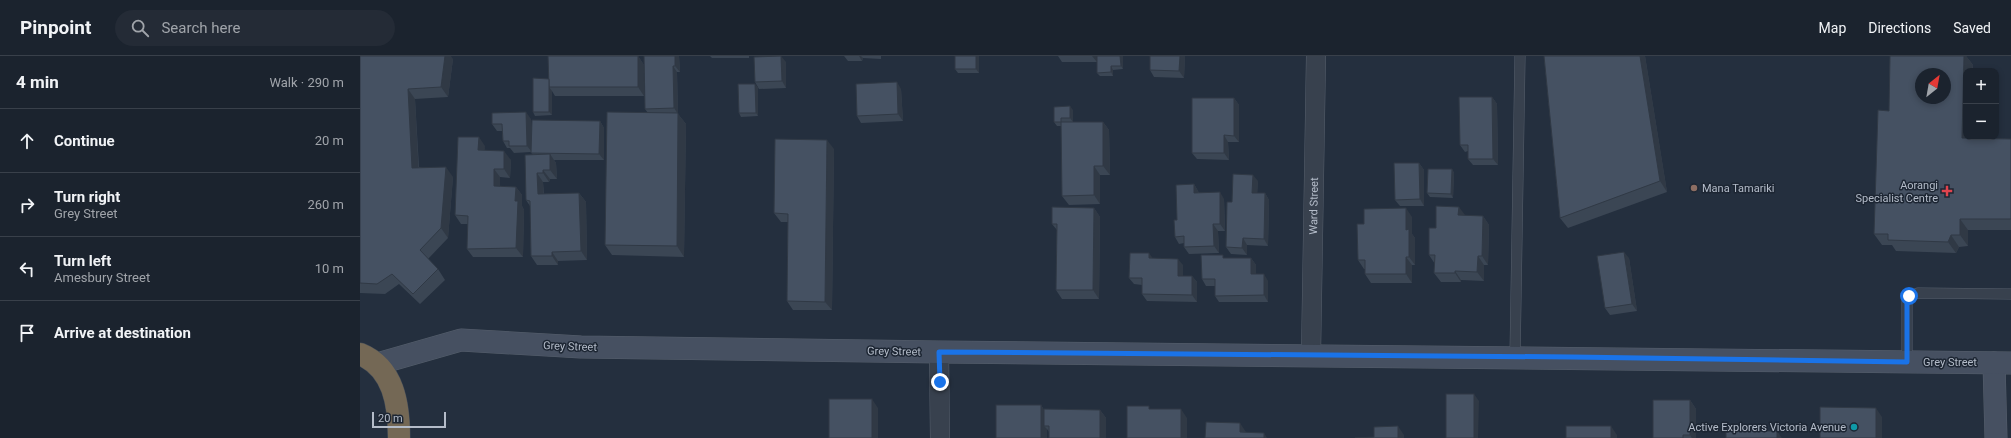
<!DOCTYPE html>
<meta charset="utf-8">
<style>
:root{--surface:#1b232e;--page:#242b36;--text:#f1f3f6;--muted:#a0a4aa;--line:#39404a}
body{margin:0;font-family:Roboto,sans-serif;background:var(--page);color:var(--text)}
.controls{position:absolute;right:12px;top:12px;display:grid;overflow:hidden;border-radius:8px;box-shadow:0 2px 6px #0003}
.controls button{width:36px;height:36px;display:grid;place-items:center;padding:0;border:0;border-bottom:1px solid var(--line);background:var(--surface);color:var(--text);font:20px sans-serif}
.compass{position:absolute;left:1555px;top:12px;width:36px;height:36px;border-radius:50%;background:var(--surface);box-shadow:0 2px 6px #0003;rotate:31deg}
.scale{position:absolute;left:12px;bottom:10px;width:74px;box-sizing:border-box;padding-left:4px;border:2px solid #b4bcc9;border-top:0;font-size:11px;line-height:14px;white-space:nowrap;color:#b4bcc9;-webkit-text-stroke:3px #1d2633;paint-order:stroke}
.stop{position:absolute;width:12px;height:12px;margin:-9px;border:3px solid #1a73e8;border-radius:50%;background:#fff}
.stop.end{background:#1a73e8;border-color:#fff;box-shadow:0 1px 4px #0008}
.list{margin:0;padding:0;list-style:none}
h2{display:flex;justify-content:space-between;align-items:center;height:52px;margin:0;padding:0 16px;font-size:17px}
h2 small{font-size:13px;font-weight:400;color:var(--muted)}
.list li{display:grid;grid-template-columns:26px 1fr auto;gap:12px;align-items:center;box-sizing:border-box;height:64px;padding:0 16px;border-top:1px solid var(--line)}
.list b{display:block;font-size:15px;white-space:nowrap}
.list p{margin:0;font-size:13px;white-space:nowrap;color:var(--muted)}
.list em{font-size:13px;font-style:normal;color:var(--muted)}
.icon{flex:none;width:22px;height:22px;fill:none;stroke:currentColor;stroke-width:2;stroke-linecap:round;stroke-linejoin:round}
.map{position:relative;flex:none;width:1651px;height:382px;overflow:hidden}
header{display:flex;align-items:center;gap:24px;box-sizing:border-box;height:56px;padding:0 20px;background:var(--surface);border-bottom:1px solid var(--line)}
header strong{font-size:19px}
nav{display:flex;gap:22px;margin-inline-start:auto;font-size:14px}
.search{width:280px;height:36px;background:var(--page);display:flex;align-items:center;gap:10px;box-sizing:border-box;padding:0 14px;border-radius:22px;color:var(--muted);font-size:15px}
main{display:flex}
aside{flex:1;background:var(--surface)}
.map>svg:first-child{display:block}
</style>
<header>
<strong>Pinpoint</strong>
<div class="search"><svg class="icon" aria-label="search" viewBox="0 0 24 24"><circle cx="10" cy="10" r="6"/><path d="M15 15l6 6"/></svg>Search here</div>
<nav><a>Map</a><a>Directions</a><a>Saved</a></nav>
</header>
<main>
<aside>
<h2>4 min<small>Walk · 290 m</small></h2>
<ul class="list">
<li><svg class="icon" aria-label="ahead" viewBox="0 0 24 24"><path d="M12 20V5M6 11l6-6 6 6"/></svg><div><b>Continue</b></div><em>20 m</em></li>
<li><svg class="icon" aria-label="right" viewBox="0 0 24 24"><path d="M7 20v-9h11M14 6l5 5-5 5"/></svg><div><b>Turn right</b><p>Grey Street</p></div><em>260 m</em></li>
<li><svg class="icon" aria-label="left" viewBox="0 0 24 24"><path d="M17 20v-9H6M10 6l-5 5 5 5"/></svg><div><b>Turn left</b><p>Amesbury Street</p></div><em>10 m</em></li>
<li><svg class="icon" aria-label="arrive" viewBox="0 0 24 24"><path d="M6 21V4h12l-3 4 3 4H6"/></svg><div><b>Arrive at destination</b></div></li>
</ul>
</aside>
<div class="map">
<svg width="1651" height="382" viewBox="0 0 1651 382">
<rect width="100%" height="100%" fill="#242f3e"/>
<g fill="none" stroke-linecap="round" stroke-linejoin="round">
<defs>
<g id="lane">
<path d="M1155,301L1160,0"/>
<path d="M1547,306V244L1549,240L1558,237L1651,238"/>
</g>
<g id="street">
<path d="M579,296L580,382"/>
<path id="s1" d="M951,299L956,0"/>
</g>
<g id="secondary">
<path d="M1634,307L1636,382"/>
<path d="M17,308L101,284L221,291L579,296L1651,307"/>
</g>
<path id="highway" d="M0,298C34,312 39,349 39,382"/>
</defs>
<use href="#lane" stroke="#565f6c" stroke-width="11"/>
<use href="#street" stroke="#565f6c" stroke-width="20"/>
<use href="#secondary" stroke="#565f6c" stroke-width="23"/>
<use href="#highway" stroke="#434c59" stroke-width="23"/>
<use href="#lane" stroke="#38414e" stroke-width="10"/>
<use href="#street" stroke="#38414e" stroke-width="19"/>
<use href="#secondary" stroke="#465061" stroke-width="22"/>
<use href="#highway" stroke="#746855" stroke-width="22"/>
</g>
<g fill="#3b4654">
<path d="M0,0L93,3L88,41L55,43L59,111L93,121L88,182L68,203L78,213L85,224L60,248L39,228L25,238L0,237Z"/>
<path d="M278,0L284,9V40H195L192,35V59L175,60L173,56L189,23Z"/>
<path d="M319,0L320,16H317L318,58L326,68L324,201L252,199L245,189L288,57L285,53Z"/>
<path d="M350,0H389V2H352Z"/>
<path d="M484,0H521V3L503,2L502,5H488Z"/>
<path d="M619,0V17H598L595,13Z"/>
<path d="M698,0H737V6H702Z"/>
<path d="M763,0V13L753,14V20H740L737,17Z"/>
<path d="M790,0H825L824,22L794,21L790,14Z"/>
<path d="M1184,0H1285L1307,136L1208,172L1200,162Z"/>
<path d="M1530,0H1606L1613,9L1610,82L1651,83V174H1608V190L1599,191L1596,197L1536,195L1532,189H1522L1514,178L1529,55Z"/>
<path d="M426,6V32L399,33L395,26Z"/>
<path d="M398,31V60L381,61L379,57Z"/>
<path d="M541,33L543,65L501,67L497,60Z"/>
<path d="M1132,41L1137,48L1138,109H1113L1108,103V95L1105,96L1100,89Z"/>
<path d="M874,42L879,49V86H868L869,104L837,103L832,97Z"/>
<path d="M713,54V66H704H743L749,74L750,119H740V148L709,149L702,140V70H697L694,66Z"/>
<path d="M171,63L172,84L240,65L244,72V104H194L196,107L197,123H190L189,126H183L184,138L219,137L226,146L227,204L198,205V209H177L171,200L170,150L166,144L173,99L171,96L154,97L150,92H147L143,85L142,75H137L132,68Z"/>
<path d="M125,90L124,94L151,104L150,122L140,121V130L156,131L162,139V150L164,154L163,201H113L107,193L108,168H101L95,159Z"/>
<path d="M474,93L472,254H433L427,245L428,166H421L414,157Z"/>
<path d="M1059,107L1064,114V150H1040L1035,144Z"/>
<path d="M1092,113L1094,117L1093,142L1070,141L1067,137Z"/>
<path d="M898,125L897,137H905L909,144L908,190L887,189V199L871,198L866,191L872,146Z"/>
<path d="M834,128L838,135L839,137L864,143L865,175H858L859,197L829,198L824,191V187L819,188L815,181L817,164Z"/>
<path d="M734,152L740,161L739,243H702L696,234L697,174L692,168Z"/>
<path d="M1105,160H1123L1129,169L1128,209H1124V225L1101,224V226H1081L1074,217L1075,208L1069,199L1076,172Z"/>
<path d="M1052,161V178L1055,182V209H1052V227H1011L1005,218V213H1004L998,204L1004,168Z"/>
<path d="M793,202L823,209V220H832L837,226V246L787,245L782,238V229L774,228L769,222Z"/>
<path d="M866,202H891L896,209V218L908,225V246H859L855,240V230H846L842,223Z"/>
<path d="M1269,202L1277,255L1250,259L1245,252Z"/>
<path d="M1330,344L1336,353V382H1293Z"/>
<path d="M681,349L684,354H740L746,362V382H689V376L687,373V382H636Z"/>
</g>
<g fill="#303945">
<path d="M85,0H91L93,3L88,41L81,31Z"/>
<path d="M278,0L284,9V40L278,31Z"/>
<path d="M315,0H319L320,16L315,10Z"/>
<path d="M421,0L426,6V32L422,25Z"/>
<path d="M499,0H501L503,2L502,5Z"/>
<path d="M616,0H619V17L616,13Z"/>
<path d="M732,0H737V6Z"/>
<path d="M760,0H763V13L761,10Z"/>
<path d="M820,0H825L824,22L819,15Z"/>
<path d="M1280,0H1285L1307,136L1300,125Z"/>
<path d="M1604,0H1606L1613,9L1612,15H1606V81H1610V93L1602,82Z"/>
<path d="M313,10L317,16L318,58L326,68L324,201L317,190L318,58L314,52Z"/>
<path d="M751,10L753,14V20L751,16Z"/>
<path d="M537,26L541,33L543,65L538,58Z"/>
<path d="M395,28L398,31V60L396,57Z"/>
<path d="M189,31L192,35V59L189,56Z"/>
<path d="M48,33L55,43L59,122L52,112Z"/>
<path d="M1132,41L1137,48L1138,109L1133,103Z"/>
<path d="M874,42L879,49V86L874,80Z"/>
<path d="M710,50L713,54V66L710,62Z"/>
<path d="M166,56L171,63L172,96L167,90Z"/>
<path d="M240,65L244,72V104L239,98Z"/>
<path d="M743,66L749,74L750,119L743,110Z"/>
<path d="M864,79L868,86L869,104L864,97Z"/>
<path d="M119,81L125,90L124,103L118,94Z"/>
<path d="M467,84L474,93L472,254L465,246Z"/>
<path d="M144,95L151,104L150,122L144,113Z"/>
<path d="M190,98L196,107L197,123L190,114Z"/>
<path d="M1059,107L1064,114V150L1060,143Z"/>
<path d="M734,110L740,119V148L734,139Z"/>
<path d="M86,111L93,121L88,182L81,172Z"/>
<path d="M134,113L140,121V138L134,130Z"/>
<path d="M1092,113L1094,117L1093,142L1091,138Z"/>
<path d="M183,114L190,123L189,126L183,117Z"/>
<path d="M177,117L183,126L184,147L178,138Z"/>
<path d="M893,119L898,125L897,144L892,137Z"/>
<path d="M834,128L838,135L839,144L834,137Z"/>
<path d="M156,131L162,139V150L164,154L163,201L156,192L155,145Z"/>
<path d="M860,136L864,143L865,175L860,168Z"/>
<path d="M219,137L226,146L227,204L221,195Z"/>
<path d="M905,137L909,144L908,190L904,183Z"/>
<path d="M1099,151L1105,159H1098Z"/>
<path d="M734,152L740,161L739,243L733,234Z"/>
<path d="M1046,152L1052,161V178L1055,182V209L1049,201L1046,174Z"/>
<path d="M1123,160L1129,169L1128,209L1122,200Z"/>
<path d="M1600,163L1608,174V190L1600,179Z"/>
<path d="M853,168L858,175L859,197L854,190Z"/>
<path d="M1591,179L1599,191L1596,197L1588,186Z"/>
<path d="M883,182L887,189V199L882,192Z"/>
<path d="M192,196L198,205V209L192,200Z"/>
<path d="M1264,196L1269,202L1277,255L1272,248Z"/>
<path d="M789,197L794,204L789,202Z"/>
<path d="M1118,200L1124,209V225L1117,216Z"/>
<path d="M1046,201L1052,209V227L1046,218Z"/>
<path d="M891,202L896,209V225L891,218Z"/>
<path d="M818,203L823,209V226L818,220Z"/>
<path d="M1095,215L1101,224V226L1095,217Z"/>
<path d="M904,218L908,225V246L904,239Z"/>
<path d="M832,220L837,226V246L832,239Z"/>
<path d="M1114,338L1119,345L1118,382H1114Z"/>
<path d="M512,343L518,352V382H512Z"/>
<path d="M1330,344L1336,353V382H1332L1330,379Z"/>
<path d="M681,349L687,358L684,370L687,373V382H681Z"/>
<path d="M1516,352L1522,361V382H1516Z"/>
<path d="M821,353L827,362V382H821Z"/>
<path d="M740,354L746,362V382H740Z"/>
<path d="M880,367L886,376H880Z"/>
<path d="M1038,370L1044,379V382H1038Z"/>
<path d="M1251,370L1257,379V382H1251Z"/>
<path d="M1398,370L1404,379L1398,375Z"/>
<path d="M1417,375L1422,382H1417Z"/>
<path d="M904,377L907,382H904Z"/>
</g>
<g fill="#455162" stroke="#303945" fill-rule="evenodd">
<path d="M0,0H85L81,31L48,33L52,112L86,111L81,172L60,194L78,213L53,238L32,218L17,228L0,227Z"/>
<path d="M188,0H278V31H189Z"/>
<path d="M284,0H315V10H313L314,52L285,53Z"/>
<path d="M421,0L422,25L395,26L394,1Z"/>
<rect x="595" y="0" width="21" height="13"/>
<path d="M737,0H760L761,10H751V16L737,17Z"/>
<path d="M790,0H820L819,15L790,14Z"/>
<path d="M1184,0H1280L1300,125L1200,162Z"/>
<path d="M1530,0H1604L1602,82L1651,83V163H1600V179H1591L1588,186L1528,184V178H1514L1518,54L1529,55ZM1561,18H1585V42H1561Z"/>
<path d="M173,22L189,23V56H173Z"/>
<path d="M537,26L538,58L497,60L496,28Z"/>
<path d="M378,28H395L396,57H379Z"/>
<path d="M1099,41H1132L1133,103H1108V89H1100Z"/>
<path d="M832,42H874V80L864,79V97H832Z"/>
<path d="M710,50V62H701V66H694V51Z"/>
<path d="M166,56L167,90H149V85H143L142,68H132V57Z"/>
<path d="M247,56L318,57L317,190L245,189Z"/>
<path d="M172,64L240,65L239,98L171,97Z"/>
<path d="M701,66H743V110H734V139L702,140Z"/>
<path d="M98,81H119L118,94L144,95V113H134V130L156,131L155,145H158L156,192L107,193L108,160L95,159Z"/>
<path d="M415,83L467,84L465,246L427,245L428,158L414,157Z"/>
<path d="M190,98V114H183V117H177L178,138L219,137L221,195L192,196V200H171L170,145L166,144L165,99Z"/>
<path d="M1034,107H1059L1060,143L1035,144Z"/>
<path d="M1068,113H1092L1091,138L1067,137Z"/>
<path d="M873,118L893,119L892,137H905L904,183L883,182L882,192L866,191L867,146H872Z"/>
<path d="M834,128V137L860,136V168H853L854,190L824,191V180L815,181L814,164H817L816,129Z"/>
<path d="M1076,150L1099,151L1098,159L1123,160L1122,200H1118L1117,216L1095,215V217H1074L1075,199H1069V172H1076Z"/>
<path d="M692,151L734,152L733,234H696L697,168H692Z"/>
<path d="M1046,152V174L1049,173V201H1046V218H1005V204H998L997,168H1004V153Z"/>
<path d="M1264,196L1272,248L1245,252L1237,200Z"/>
<path d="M770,197H789V202L818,203V220H832V239L782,238V222H769Z"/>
<path d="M841,199H863V202H891V218H904V239L855,240V223H842Z"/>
<rect x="1086" y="338" width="28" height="44"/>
<rect x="469" y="343" width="43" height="39"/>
<path d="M1293,344H1330V379H1323V382H1293Z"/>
<rect x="636" y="349" width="45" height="33"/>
<path d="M767,350H789V353H821V382H767Z"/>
<path d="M1460,351L1516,352V382H1460Z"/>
<path d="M684,353L740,354V382H689V370H684Z"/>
<path d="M846,366L880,367V376L904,377V382H845Z"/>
<path d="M1038,370V382H995L1014,381V371Z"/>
<rect x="1206" y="370" width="45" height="12"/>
<path d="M1366,370H1398V375H1417V382H1366Z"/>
</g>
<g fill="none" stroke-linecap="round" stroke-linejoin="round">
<path stroke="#1a73e8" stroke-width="5" d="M580,326L579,296L1212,301L1547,306V244L1549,240"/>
</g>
<circle fill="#8d6e63" stroke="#1d2633" stroke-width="1.5" cx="1334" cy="132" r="4"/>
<path fill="#e0444e" stroke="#1d2633" stroke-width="1.5" d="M1585 129h4v4h4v4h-4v4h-4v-4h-4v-4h4z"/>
<circle fill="#0f9aa8" stroke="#1d2633" stroke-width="1.5" cx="1494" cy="371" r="4"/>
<g text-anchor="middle" stroke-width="3" stroke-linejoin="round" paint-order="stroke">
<g font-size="11" fill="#b4bcc9" stroke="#1d2633" text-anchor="end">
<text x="1578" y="133">Aorangi<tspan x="1578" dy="13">Specialist Centre</tspan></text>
<text x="1342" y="136" text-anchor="start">Mana Tamariki</text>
<text x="1486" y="375">Active Explorers Victoria Avenue</text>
</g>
<g font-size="11" fill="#b4bcc9" stroke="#1d2633">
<text dy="4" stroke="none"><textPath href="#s1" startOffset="149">Ward Street</textPath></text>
<text transform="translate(210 290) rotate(2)" y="4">Grey Street</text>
<text transform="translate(534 295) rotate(1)" y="4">Grey Street</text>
<text x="1590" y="310">Grey Street</text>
</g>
</g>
</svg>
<div class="controls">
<button>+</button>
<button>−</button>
</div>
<svg class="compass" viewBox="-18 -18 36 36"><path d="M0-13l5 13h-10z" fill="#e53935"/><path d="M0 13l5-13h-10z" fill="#a0a4aa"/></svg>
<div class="scale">20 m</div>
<div class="stop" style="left:1549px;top:240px"></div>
<div class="stop end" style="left:580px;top:326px"></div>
</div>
</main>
